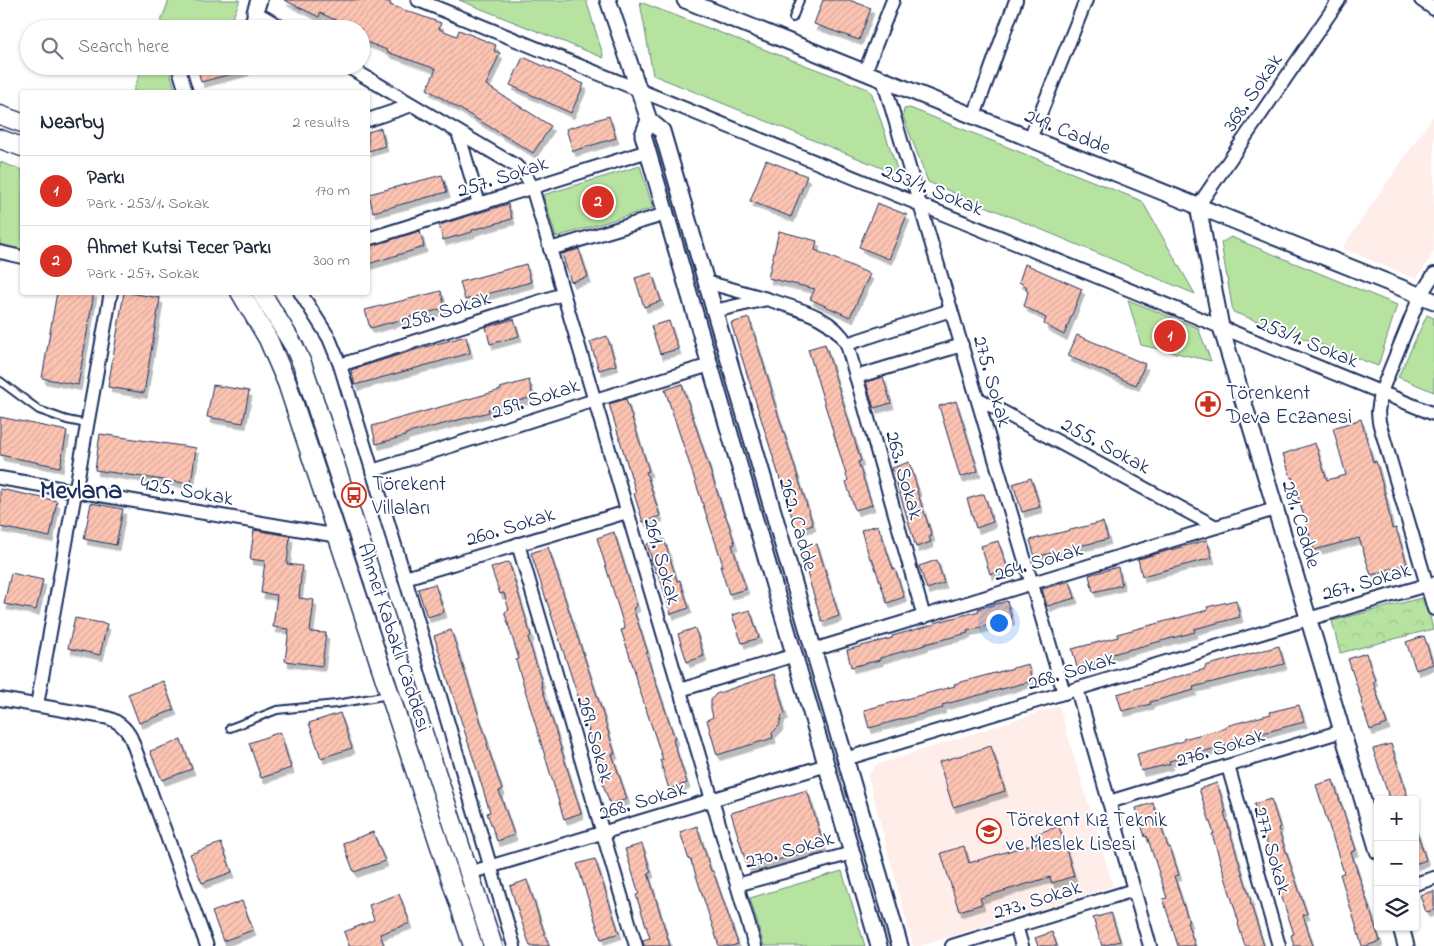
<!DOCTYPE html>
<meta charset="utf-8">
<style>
:root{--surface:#fff;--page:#f6f6f7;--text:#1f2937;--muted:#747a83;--line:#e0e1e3;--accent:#d93025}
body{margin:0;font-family:"Indie Flower",sans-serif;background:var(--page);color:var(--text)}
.controls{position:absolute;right:15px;bottom:15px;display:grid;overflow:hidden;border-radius:5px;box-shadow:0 1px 4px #0004}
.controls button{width:45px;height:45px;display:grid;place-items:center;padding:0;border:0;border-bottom:1px solid var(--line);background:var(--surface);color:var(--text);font:25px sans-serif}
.you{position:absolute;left:998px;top:622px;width:18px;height:18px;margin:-12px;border:4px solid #fff;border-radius:50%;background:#1a73e8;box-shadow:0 0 0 8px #1a73e833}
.badge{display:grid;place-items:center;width:32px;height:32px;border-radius:50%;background:var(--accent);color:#fff;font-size:16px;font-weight:700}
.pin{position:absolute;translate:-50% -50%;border:2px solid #fff;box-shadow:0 1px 5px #0006}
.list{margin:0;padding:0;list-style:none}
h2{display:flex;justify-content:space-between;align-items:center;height:65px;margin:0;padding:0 20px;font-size:21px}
h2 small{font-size:16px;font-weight:400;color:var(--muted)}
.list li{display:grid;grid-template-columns:32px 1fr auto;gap:15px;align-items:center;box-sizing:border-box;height:70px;padding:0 20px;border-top:1px solid var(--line)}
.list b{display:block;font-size:19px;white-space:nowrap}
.list p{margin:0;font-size:16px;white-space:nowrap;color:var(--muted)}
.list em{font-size:16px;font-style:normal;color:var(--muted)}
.icon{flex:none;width:28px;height:28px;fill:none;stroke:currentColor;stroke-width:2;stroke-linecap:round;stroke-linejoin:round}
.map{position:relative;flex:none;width:1434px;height:946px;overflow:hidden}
.search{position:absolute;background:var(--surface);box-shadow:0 1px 4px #0004;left:20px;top:20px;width:350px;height:55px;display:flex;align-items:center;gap:12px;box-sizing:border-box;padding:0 18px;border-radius:28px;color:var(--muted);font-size:19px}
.panel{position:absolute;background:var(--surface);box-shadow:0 1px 4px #0004;left:20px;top:90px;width:350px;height:205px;border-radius:5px}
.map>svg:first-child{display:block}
</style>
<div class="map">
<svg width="1434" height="946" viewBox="0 0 1434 946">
<defs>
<pattern id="forest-crowns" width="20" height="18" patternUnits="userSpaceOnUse" patternTransform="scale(1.25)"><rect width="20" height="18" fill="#b7e3a1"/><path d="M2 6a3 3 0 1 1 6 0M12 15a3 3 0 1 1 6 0" fill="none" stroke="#9dc38d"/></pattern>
<pattern id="building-hatch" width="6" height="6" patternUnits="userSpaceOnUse" patternTransform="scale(1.25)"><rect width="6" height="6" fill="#fdc4b2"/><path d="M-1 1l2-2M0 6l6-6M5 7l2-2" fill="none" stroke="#d8a99c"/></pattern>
<filter id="shadow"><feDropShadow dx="3" dy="5.5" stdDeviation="0" flood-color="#0004"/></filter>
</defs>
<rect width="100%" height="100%" fill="#fff"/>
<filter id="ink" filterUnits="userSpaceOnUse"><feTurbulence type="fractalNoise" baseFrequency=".02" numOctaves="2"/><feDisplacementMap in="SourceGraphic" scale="10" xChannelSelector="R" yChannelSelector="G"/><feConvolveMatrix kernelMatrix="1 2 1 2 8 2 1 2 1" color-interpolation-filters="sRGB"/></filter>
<g filter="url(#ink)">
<g fill="#feede8">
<path d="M1434,115V252L1416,279L1342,248Z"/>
<path d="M1059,706L1113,886L920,946H913L868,776L876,765Z"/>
</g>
<g fill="#b7e3a1" stroke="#698980">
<path d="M169,0H240L228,29H158Z"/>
<path d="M459,0H586L604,58Z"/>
<path d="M640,2L868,89L872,94L899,175L653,75Z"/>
<path d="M143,66H168L176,92H133Z"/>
<path d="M910,108L1142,201L1195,294L928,182L903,116L904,109Z"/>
<path d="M0,162L22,170V251L0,247Z"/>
<path d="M640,166L653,208L556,237L543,195Z"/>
<path d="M1231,237L1397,305L1378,366L1233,312L1221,243Z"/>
<path d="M1128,300L1198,328L1211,361L1141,345Z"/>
<path d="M1427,315L1434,318V392L1398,377Z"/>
<path d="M842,871L865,946H764L750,898Z"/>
</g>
<path fill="url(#forest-crowns)" stroke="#698980" d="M1425,597L1433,629L1340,653L1332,621Z"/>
<g fill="url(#building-hatch)" stroke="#1b2f5e" filter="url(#shadow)">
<path d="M284,0H382L391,3L390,5L441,23L439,29L457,36L459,30L496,45L494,51L500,53L486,85L551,126L533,153L427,89L436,69L387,52V50L361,40V29H337L340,22L320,13L319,17Z"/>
<path d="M823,0H849L871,8L859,40L814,24Z"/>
<path d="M523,57L584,84L571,113L510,85Z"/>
<path d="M197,66H246V70L201,82Z"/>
<path d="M609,116L616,138L573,151L566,129Z"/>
<path d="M381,128L385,146L368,151V132Z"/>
<path d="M766,160L807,176L791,217L750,201Z"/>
<path d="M442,175L447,192L373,212L369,194Z"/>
<path d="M877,203L907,215L889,259L859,247Z"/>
<path d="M508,204L512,219L472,230V232L443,240L439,225Z"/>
<path d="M420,231L424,247L368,264V247Z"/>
<path d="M779,231L817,241L815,250L870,274L850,317L810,299L815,289L768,278Z"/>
<path d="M579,249L588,277L571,282L562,254Z"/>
<path d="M526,264L531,282L465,300L460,282Z"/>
<path d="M1025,264L1082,289L1064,335L1044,324L1046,318L1024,306L1028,292L1026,290L1027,287L1019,282Z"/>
<path d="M652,273L661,301L644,307L635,278Z"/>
<path d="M441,291L445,308L370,328L365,310Z"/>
<path d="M57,292H94L78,385L42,378Z"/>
<path d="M124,292L160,298L144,393L108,387Z"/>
<path d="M749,318L772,391L771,392L813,525L796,530L731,323Z"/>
<path d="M514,319L519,336L490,344L486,327Z"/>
<path d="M669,321L678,349L660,354L651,326Z"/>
<path d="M1077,335L1145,364L1136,385L1068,356Z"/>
<path d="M466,336L470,353L355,385L351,370L418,349Z"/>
<path d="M607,336L616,365L599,370L590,342Z"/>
<path d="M825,344L861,461L858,462L872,505L855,510L846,482L848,481L808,349Z"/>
<path d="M883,377L891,403L874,408L866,382Z"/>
<path d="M529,380L533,397L488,409L489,412L405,434V436L376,444L372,426L501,390L500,388Z"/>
<path d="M682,384L725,516H726L735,544L732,545L746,589L729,594L720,566L723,565L665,390Z"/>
<path d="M213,385L249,391L243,423L207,417Z"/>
<path d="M626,399L649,471L646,472L660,516L643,522L634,494L636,493L609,404Z"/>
<path d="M956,401L978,471L960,477L939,406Z"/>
<path d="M0,417L67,431L60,467L0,455Z"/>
<path d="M1361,419L1373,462L1376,461L1386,498L1392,529L1396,528L1407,564L1371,575L1359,538L1314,550L1292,477L1291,478L1283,454L1315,443L1327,480L1346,475L1333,428Z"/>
<path d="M100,434L196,448L191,484L95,470Z"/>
<path d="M909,462L918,490L917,491L932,536L929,537L931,542L916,547L892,468Z"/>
<path d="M1031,478L1040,507L1022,512L1013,484Z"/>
<path d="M0,489L57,501L50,537L0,527Z"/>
<path d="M984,494L993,522L976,528L967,499Z"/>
<path d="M91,503L123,509L116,545L84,539Z"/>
<path d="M1103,522L1108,539L1035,557L1030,540Z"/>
<path d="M878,525L893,569H895L904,597L887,603L872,558L870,559L861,530Z"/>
<path d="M254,530L290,536L287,564L302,566L299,598L314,600L310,632L326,633L322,666L285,661L289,629L273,627L277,595L261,593L265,561L250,559Z"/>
<path d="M614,532L637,606L633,608L648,653H646L675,739L673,740L687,783L669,789L660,760H663L634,673L635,672L621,630L625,629L597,538Z"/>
<path d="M664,539L677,581L680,580L689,608L671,614L658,572L656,573L647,544Z"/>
<path d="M1207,540L1212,558L1142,576L1138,559Z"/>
<path d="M998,541L1008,569L990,574L981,546Z"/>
<path d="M817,544L839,616L822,622L800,550Z"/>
<path d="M548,547L601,708L615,754H612L627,799L610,804L600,776L603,775L588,731L589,730L531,553Z"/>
<path d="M937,560L944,583L927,589L919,566Z"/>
<path d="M509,562L531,636L528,638L542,683L541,684L581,813L564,819L516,660L519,659L505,614V612L509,610L504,593L500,594L491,568Z"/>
<path d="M1118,567L1122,585L1093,592L1089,575Z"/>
<path d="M11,573L43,580L36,610L4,604Z"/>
<path d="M1070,581L1075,598L1047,606L1042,589Z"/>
<path d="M435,584L444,612L427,617L418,589Z"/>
<path d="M1236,600L1240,617L1194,629L1195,632L1105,656V659L1077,667L1072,649L1118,637L1117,634L1208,610L1207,607Z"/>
<path d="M1007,601L1012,619L967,631L968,633L925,644V645L880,658V660L851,667L847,650L892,638V636L935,624L934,623L979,611L978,609Z"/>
<path d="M750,610L759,638L742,643L732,615Z"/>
<path d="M75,618L107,624L100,655L68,648Z"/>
<path d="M695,628L704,656L687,662L678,634Z"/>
<path d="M451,630L488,744L487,745L502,790L499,791L514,835L497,841L487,813L490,812L476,767L434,636Z"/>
<path d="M1424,636L1433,664L1416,670L1406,642Z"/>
<path d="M1279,646L1284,664L1193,687L1194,690L1150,702L1151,704L1122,711L1117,694L1205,669V666Z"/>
<path d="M1366,653L1375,681L1373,682L1387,724L1370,730L1361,702L1362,701L1348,659Z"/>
<path d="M1028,664L1032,681L942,705L943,708L869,728L864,710L955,686L954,684Z"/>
<path d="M774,674L785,714L782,715L779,726L772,733L773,738L717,755L707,720L713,717L711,709V700L716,694Z"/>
<path d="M163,681L174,710L139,723L128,694Z"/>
<path d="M1299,705L1304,722L1259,734L1260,736L1169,761L1170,764L1141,771L1137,754L1184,741L1183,739L1226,728V726L1271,714L1270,712Z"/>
<path d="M340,713L352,748L321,758L309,723Z"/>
<path d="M280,732L291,768L261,778L249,743Z"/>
<path d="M181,740L192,769L162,780L150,751Z"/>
<path d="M1391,744L1400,772L1408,800H1389L1387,791L1373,749Z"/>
<path d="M991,746L1005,791L953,807L939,762Z"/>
<path d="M1333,780L1356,850L1351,852L1380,941L1366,946H1362L1354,919L1340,874L1344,873L1316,785Z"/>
<path d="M1217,783L1226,812H1224L1251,902H1250L1264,946H1245L1238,924L1239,923L1212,834H1214L1199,789Z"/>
<path d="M807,790L824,846L748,869L731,813Z"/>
<path d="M1271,799L1280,827L1278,828L1307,914L1303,915L1313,946H1294L1291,935L1294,934L1266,850L1269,849L1254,804Z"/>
<path d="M1153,803L1168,847H1170L1179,875L1174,876L1189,922H1187L1195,946H1178L1163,899L1167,898L1147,836L1145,837L1136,808Z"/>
<path d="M697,826L711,871H713L738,944L732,946H719L691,860H689L680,832Z"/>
<path d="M1059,826L1074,876L1052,883L1050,877L980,898L982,904L959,911L941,853L964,846L969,863L1039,842L1036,834Z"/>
<path d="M373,832L385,861L354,872L343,843Z"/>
<path d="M1417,832L1426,860L1415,864V833Z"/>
<path d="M221,843L232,872L202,883L190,854Z"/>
<path d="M642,844L651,872L648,873L670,946H644L643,940L650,938L636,895L639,894L625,849Z"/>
<path d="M595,859L619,933L601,939L577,864Z"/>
<path d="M527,880L541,923L549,946H530L519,914L510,886Z"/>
<path d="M1434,891V910L1426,912L1420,895Z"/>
<path d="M399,894L410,923L380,934L384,946H349L344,932L374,920L369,905Z"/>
<path d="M242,901L253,930L223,941L212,912Z"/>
<path d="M1111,913L1120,941L1102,946L1093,918Z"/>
<path d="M1052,932L1057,946H1038L1035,938Z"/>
</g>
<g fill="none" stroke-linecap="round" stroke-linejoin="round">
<defs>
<g id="service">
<path d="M793,18L800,0"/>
<path d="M0,381L39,410L67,420L87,424"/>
<path d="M230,728L277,710L336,704L389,695"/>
</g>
<g id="minor">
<path d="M418,0L1434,414"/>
<path d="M1421,0L1434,9"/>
<path d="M249,29L255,12L284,29"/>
<path d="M178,66L186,92"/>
<path d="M347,66L516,166L526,176L532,187L755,946"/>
<path d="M865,72L893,0"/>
<path d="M883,79L1064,693"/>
<path d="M974,116L1016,0"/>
<path d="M368,120L412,105"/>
<path d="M458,132L479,204"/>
<path d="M1030,139L1086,0"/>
<path d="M1198,206L1339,0"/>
<path d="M368,239L648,151"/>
<path d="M550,249L666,214"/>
<path d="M0,252L22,257"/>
<path d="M1434,274L1420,296L1381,392L1378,412L1379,422L1434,609"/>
<path d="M706,282L767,299L714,311"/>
<path d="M300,292L329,338L340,365L405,578L514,946"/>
<path d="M767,299C796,309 831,315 847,344L951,310"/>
<path d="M847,344L924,617"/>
<path d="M340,365L563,294"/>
<path d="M856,377L962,345"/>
<path d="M977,398L1216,527"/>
<path d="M372,471L595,400L710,365"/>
<path d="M0,478L338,536"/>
<path d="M518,544L636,946"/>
<path d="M405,578L627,512"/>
<path d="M813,650L1275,509"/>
<path d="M1077,689L1150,946"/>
<path d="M680,690L795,655"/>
<path d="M0,699L104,717C117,720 125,726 131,738L207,946"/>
<path d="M37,705L111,292"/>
<path d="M845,759L1308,619L1434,583"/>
<path d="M1228,766L1279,946"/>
<path d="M1109,802L1342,731"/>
<path d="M469,873L827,765"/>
<path d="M1415,884L1434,878"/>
<path d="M737,885L852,853"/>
<path d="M1016,926L1022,946"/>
<path d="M952,946L1134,890"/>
</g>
<g id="tertiary">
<path d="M608,0L649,120L662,131L900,946"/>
<path d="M685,0L1434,301"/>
<path d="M255,12L259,0"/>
<path d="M649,120L643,135L879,946"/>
<path d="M1198,206L1221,327L1378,851"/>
<path d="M1401,927L1406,946"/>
</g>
<g id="secondary">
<path d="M0,115L22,123"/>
<path d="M0,139L22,147"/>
<path d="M240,292L268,339L287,383L473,946"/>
<path d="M261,292L294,346L303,366L493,946"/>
</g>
</defs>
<use href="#service" stroke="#1b2f5e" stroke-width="10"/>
<use href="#minor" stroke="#1b2f5e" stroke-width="16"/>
<use href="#tertiary" stroke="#1b2f5e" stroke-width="19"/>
<use href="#secondary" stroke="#1b2f5e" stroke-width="21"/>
<use href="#service" stroke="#fff" stroke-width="6"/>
<use href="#minor" stroke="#fff" stroke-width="12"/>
<use href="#tertiary" stroke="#fff" stroke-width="15"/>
<use href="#secondary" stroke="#fff" stroke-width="18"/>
</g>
</g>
<defs>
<symbol id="pharmacy-ring" viewBox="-11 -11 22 22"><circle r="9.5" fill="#fff" stroke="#c8321e" stroke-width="1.5"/><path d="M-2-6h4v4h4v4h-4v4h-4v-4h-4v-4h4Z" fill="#c8321e"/></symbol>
<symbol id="bus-ring" viewBox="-11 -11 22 22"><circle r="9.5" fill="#fff" stroke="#c8321e" stroke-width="1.5"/><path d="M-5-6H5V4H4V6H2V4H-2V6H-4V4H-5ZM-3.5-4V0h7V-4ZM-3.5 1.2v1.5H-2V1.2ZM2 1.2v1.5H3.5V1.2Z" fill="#c8321e"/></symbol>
<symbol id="school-ring" viewBox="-11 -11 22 22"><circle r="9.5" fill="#fff" stroke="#c8321e" stroke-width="1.5"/><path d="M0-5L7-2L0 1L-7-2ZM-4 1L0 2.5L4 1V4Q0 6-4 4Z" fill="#c8321e"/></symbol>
</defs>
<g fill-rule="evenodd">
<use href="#pharmacy-ring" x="1194" y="390" width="28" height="28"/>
<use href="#bus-ring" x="340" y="481" width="28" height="28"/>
<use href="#school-ring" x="975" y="817" width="28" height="28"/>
</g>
<g text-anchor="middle" stroke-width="4" stroke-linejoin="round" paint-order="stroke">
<g font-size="21" fill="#1b2f5e" stroke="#fff">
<text transform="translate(1252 92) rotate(-56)" y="7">368. Sokak</text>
<text transform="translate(1068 131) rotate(22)" y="7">249. Cadde</text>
<text transform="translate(502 176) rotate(-18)" y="7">257. Sokak</text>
<text transform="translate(933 189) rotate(22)" y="7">253/1. Sokak</text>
<text transform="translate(445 310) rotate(-17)" y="7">258. Sokak</text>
<text transform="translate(1308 341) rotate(22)" y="7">253/1. Sokak</text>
<text transform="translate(993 381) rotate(74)" y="7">275. Sokak</text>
<text transform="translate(535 398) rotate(-18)" y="7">259. Sokak</text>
<text transform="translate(1106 445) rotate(28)" y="7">255. Sokak</text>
<text transform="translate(905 475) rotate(74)" y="7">263. Sokak</text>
<text transform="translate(187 490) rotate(10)" y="7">425. Sokak</text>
<text transform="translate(799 524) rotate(74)" y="7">262. Cadde</text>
<text transform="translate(1302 524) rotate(73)" y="7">281. Cadde</text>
<text transform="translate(510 526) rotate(-17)" y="7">260. Sokak</text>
<text transform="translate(663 561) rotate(74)" y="7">261. Sokak</text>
<text transform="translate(1038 561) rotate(-17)" y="7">264. Sokak</text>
<text transform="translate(1366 581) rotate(-16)" y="7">267. Sokak</text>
<text transform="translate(395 637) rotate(72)" y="7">Ahmet Kabaklı Caddesi</text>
<text transform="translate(1071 670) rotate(-17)" y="7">268. Sokak</text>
<text transform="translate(596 739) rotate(74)" y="7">269. Sokak</text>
<text transform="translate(1220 747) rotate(-17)" y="7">276. Sokak</text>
<text transform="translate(642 800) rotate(-17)" y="7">268. Sokak</text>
<text transform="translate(789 849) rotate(-16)" y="7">270. Sokak</text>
<text transform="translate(1273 850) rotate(74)" y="7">277. Sokak</text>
<text transform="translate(1037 899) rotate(-17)" y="7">273. Sokak</text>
</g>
<g font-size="21" fill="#1b2f5e" stroke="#fff" text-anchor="start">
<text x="1226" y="399">Törenkent<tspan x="1226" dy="24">Deva Eczanesi</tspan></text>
<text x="372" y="490">Törekent<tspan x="372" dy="24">Villaları</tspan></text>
<text x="1006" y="826">Törekent Kız Teknik<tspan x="1006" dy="24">ve Meslek Lisesi</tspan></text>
</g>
<g font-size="26" font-weight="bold" fill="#1b2f5e" stroke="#fff">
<text x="81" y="498">Mevlana</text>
</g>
</g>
</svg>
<div class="controls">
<button>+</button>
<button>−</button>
<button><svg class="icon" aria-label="layers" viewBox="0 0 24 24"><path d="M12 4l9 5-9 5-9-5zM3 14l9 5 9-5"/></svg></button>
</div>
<div class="you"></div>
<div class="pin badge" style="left:1170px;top:336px">1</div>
<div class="pin badge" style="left:598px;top:202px">2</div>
<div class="search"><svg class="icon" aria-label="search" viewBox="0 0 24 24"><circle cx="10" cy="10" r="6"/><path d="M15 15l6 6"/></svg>Search here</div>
<section class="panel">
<h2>Nearby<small>2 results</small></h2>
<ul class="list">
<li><span class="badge">1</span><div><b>Parkı</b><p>Park · 253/1. Sokak</p></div><em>170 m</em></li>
<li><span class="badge">2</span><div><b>Ahmet Kutsi Tecer Parkı</b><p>Park · 257. Sokak</p></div><em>300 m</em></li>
</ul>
</section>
</div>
